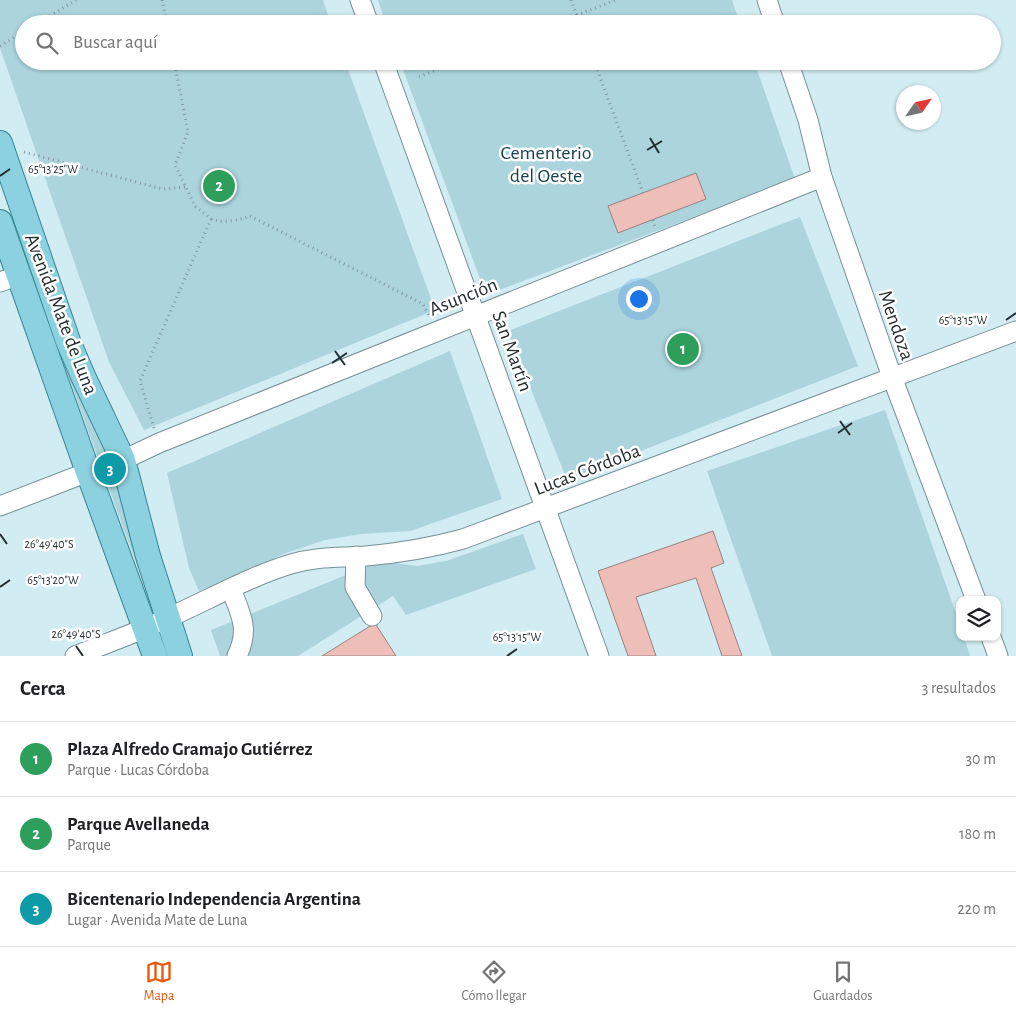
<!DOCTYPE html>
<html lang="es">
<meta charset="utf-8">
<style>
:root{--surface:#fff;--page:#f2f2f2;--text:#202124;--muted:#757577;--line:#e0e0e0;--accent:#ea580c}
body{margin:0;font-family:"Alegreya Sans",sans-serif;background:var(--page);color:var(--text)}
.controls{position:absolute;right:15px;bottom:15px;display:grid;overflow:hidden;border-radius:10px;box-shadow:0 1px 4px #0004}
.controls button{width:45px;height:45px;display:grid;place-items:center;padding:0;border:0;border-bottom:1px solid var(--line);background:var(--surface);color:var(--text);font:25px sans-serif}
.compass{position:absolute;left:896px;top:85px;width:45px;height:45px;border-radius:50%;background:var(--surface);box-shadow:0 1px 4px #0004;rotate:56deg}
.you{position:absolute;left:638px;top:298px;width:18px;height:18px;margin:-12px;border:4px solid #fff;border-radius:50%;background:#1a73e8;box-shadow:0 0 0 8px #1a73e833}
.badge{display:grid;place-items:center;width:32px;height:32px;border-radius:50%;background:var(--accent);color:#fff;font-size:16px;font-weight:700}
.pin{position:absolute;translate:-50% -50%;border:2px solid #fff;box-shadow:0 1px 5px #0006}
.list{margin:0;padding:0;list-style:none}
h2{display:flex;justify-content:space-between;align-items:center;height:65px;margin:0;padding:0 20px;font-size:21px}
h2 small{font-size:16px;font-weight:400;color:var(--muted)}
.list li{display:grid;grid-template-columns:32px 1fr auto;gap:15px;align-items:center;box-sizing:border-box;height:75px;padding:0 20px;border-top:1px solid var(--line)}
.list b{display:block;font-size:19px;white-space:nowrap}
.list p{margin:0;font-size:16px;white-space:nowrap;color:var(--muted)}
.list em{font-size:16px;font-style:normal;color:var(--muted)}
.icon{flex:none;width:28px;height:28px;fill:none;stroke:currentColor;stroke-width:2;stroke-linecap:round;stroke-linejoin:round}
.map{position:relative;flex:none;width:1016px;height:656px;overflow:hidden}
.search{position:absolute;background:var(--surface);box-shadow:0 1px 4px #0004;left:15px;right:15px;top:15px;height:55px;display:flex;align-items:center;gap:12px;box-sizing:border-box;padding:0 18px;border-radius:28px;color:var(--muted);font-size:19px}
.sheet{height:290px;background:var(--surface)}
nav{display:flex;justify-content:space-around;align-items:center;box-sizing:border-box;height:70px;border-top:1px solid var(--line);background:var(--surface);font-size:14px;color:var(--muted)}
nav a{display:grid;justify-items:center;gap:2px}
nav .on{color:var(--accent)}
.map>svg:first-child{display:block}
</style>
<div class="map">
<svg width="1016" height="656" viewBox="0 0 1016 656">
<rect width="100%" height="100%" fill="#d1ecf2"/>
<g fill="#abd4dd">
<path d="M0,0H323L331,24H24V61H345L435,310L144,430L109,362L0,48Z"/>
<path d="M378,0H732L740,24H386Z"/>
<path d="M400,61H754L795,179L486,295Z"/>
<path d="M800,217L858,366L567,480L508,331Z"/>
<path d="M57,345L115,470L154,603L151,604Z"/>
<path d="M450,351L502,499L410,531L361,534L325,540L286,553L199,591L189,568L167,473Z"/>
<path d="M885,410L960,625V637H964L970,656H772L707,471Z"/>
<path d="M523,534L536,569L406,615L393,596L298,656H220L211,630L368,566L395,563L417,566L446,561Z"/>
</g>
<g fill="#eebfb9" stroke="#98817e">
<path d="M696,173L706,199L618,233L608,206Z"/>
<path d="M713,531L724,563L711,568L742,656H722L696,578L636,597L656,656H628L598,571Z"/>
<path d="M375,623L396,656H322Z"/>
</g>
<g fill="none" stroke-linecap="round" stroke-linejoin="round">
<defs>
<g id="minor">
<path d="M360,0L369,24"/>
<path d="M767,0L775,24"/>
<path d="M383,61L599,656"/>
<path d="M788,61L808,120L822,177L892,377L976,600"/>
<path d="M0,282L19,275"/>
<path d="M123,460L159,443L822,177"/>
<path d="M0,506L88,472"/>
<path d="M356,556L355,587L372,616"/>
<path d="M231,589C241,615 250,629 237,656"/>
<path d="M991,637L998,656"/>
<path d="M75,656C107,643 139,632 170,617C208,600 251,576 291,564C318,556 339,558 366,556C400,553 430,548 463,539L1016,331"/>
</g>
<g id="major">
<path d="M0,143L68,341L83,376L123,460L148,556L180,656"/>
<path d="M0,222L88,472L155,656"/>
</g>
</defs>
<use href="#minor" stroke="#779096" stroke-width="21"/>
<use href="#major" stroke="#348494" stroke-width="26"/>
<g stroke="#85989d" stroke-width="3" stroke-dasharray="1 4" stroke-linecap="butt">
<path d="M162,0L167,24"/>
<path d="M571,0L580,24"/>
<path d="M37,24L76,0"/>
<path d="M553,24L616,0"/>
<path d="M0,46L24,31"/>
<path d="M594,61L643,193"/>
<path d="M419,77L458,61"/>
<path d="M24,152L162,189L186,187"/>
<path d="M211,219C224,223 237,221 250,216L423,304L430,318"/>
<path d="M653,220L655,227"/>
<path d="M154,428L140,381L211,219L195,206L175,165L188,132L174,61"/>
</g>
<use href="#minor" stroke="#fff" stroke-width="19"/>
<use href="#major" stroke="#8bd1df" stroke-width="24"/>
</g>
<path fill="none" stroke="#242e31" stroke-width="2" d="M650,138L659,153M647,150L662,141M0,176L10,169M1006,320L1016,313M335,351L345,365M332,363L347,353M840,421L850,435M838,433L852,423M0,534L7,544M0,587L10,580M76,646L83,656M507,656L517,649"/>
<g text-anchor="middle" stroke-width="5" stroke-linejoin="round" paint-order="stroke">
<g font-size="20" fill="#17454e" stroke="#fff">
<text x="546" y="159">Cementerio<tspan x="546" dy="23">del Oeste</tspan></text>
</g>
<g font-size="20" fill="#242e31" stroke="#fff">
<text transform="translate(463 296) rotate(-22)" y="7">Asunción</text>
<text transform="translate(62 314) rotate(69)" y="7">Avenida Mate de Luna</text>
<text transform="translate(897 325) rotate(71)" y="7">Mendoza</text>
<text transform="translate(513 351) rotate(70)" y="7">San Martín</text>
<text transform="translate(587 469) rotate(-21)" y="7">Lucas Córdoba</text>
</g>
</g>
<g font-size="12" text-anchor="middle" fill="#242e31" stroke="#fff" stroke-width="5" stroke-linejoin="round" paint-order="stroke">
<text x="53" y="173">65°13'25"W</text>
<text x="963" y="324">65°13'15"W</text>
<text x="49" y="548">26°49'40"S</text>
<text x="53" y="584">65°13'20"W</text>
<text x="76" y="638">26°49'40"S</text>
<text x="517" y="641">65°13'15"W</text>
</g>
</svg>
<div class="controls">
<button><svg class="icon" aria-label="layers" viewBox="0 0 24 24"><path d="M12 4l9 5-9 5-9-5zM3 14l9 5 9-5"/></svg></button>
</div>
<svg class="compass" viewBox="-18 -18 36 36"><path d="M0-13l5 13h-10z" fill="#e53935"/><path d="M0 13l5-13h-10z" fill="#757577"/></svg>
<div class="you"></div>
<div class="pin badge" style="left:683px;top:349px;background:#2e9e5b">1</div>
<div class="pin badge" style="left:219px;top:186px;background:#2e9e5b">2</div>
<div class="pin badge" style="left:110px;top:469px;background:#0f9aa8">3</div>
<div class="search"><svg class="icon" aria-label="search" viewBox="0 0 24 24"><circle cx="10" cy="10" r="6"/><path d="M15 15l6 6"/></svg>Buscar aquí</div>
</div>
<section class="sheet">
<h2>Cerca<small>3 resultados</small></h2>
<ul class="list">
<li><span class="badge" style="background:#2e9e5b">1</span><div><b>Plaza Alfredo Gramajo Gutiérrez</b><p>Parque · Lucas Córdoba</p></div><em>30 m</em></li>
<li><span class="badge" style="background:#2e9e5b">2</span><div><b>Parque Avellaneda</b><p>Parque</p></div><em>180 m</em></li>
<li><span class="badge" style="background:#0f9aa8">3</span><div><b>Bicentenario Independencia Argentina</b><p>Lugar · Avenida Mate de Luna</p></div><em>220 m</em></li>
</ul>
</section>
<nav>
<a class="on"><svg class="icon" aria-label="map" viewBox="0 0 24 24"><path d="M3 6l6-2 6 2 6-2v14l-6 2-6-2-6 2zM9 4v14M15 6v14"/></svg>Mapa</a>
<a><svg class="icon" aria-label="directions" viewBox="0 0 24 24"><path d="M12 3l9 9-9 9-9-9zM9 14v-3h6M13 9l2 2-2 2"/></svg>Cómo llegar</a>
<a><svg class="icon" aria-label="saved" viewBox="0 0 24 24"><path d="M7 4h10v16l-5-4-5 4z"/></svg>Guardados</a>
</nav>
